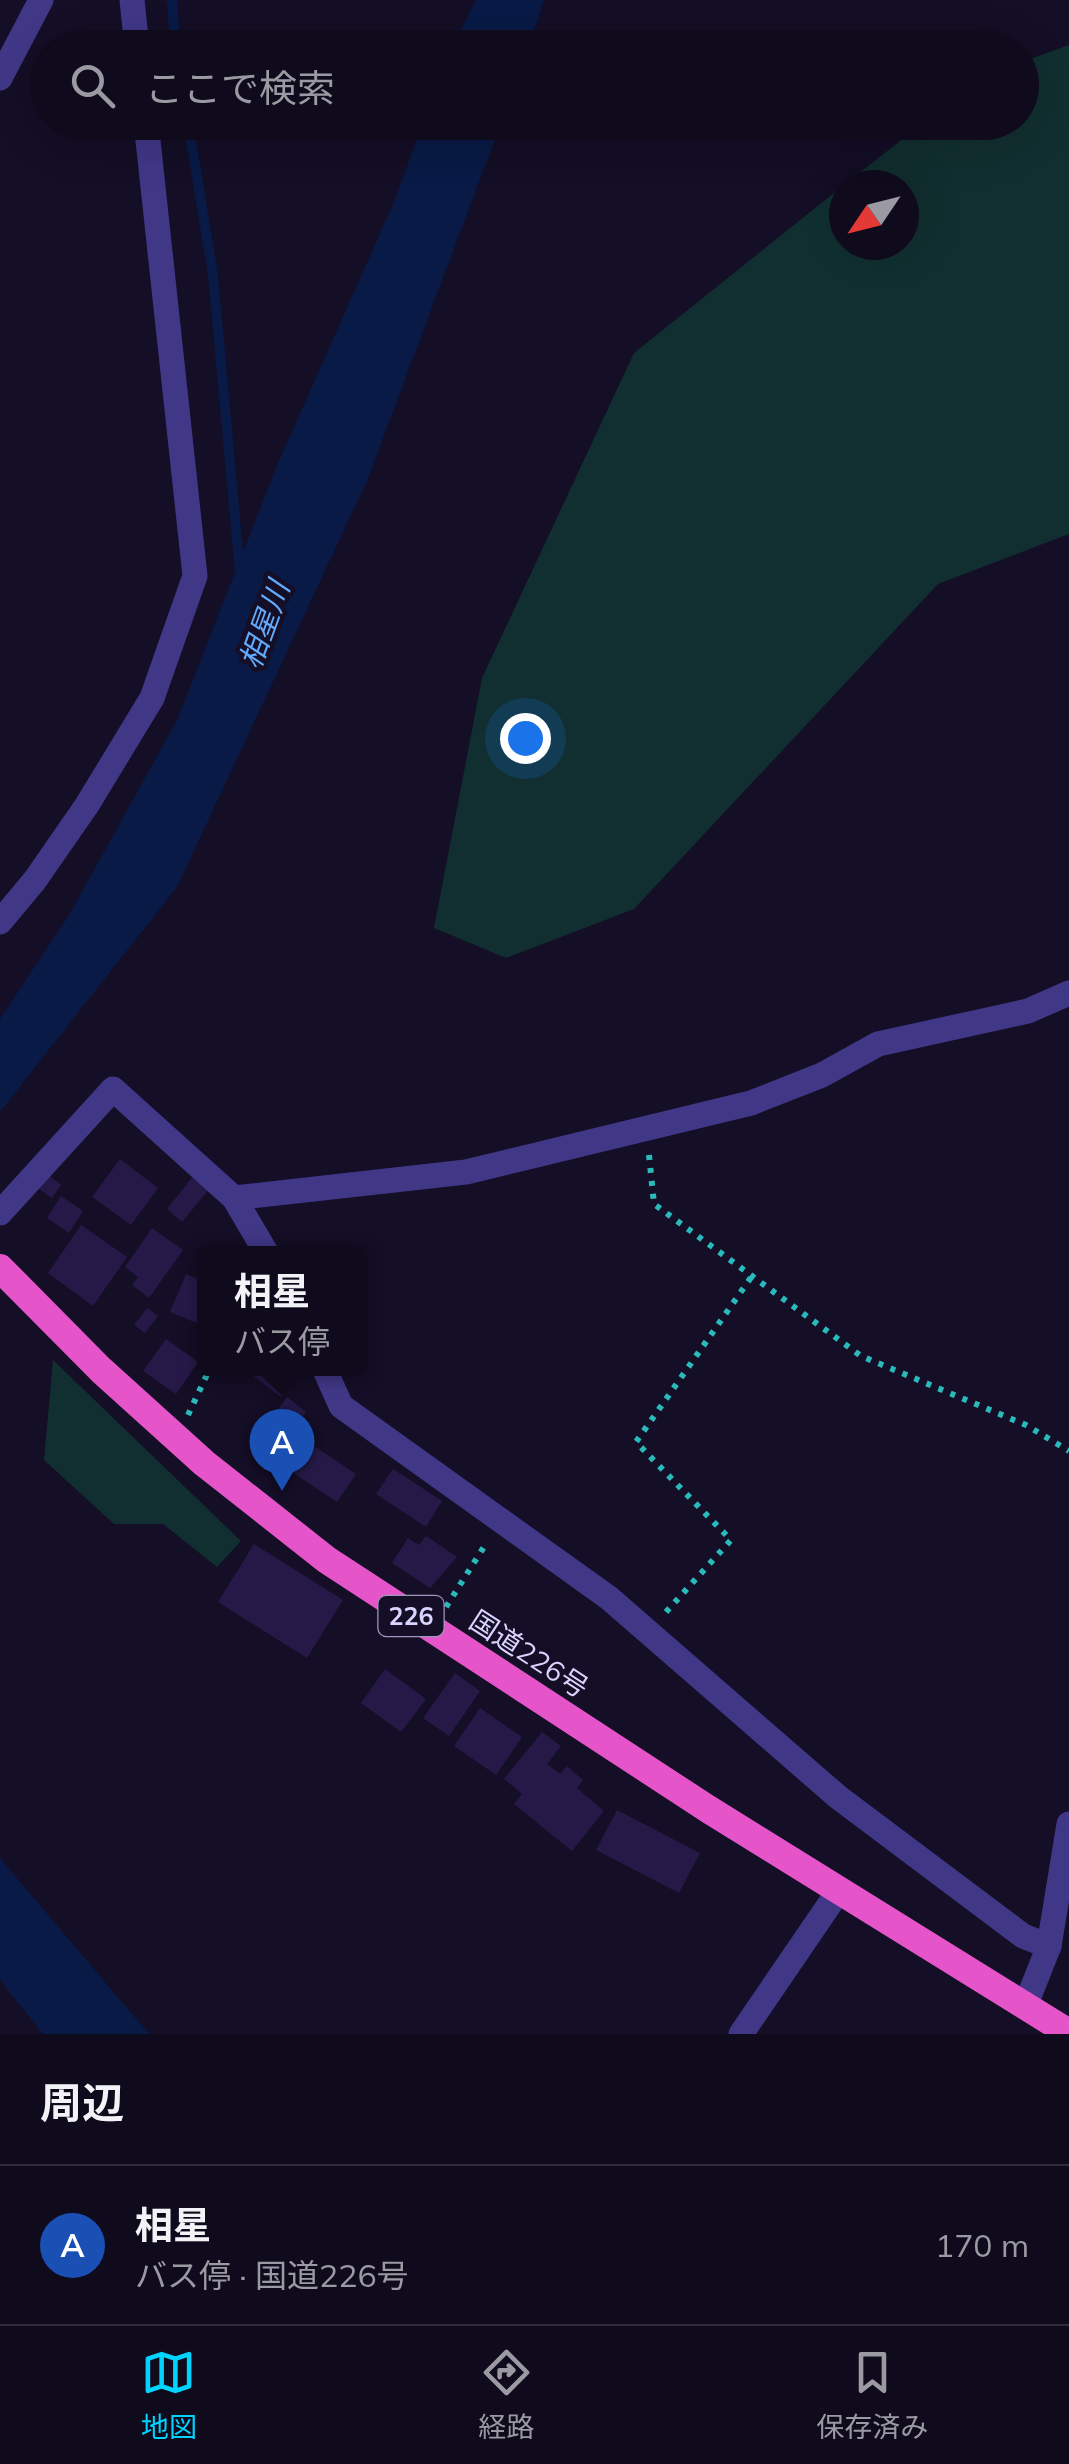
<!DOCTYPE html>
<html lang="ja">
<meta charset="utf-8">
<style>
:root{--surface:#0f0a1c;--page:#1d1829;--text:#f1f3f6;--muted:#9b9aa3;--line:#2f2b3b;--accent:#00d3fe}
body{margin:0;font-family:Mulish,"Noto Sans JP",sans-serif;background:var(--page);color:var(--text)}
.compass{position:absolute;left:829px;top:170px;width:90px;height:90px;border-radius:50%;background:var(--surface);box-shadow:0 10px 40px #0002;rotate:235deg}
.you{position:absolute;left:525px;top:738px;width:35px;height:35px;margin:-25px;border:8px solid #fff;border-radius:50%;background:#1a73e8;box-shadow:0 0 0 15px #1a73e833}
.badge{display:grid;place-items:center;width:65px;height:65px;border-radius:50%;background:var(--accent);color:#fff;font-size:32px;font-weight:700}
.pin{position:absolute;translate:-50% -82px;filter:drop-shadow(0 2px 5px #0008)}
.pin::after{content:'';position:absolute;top:52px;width:35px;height:30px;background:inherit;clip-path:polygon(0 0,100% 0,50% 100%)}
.popup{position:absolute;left:197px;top:1246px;width:170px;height:130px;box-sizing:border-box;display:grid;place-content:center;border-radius:10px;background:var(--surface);filter:drop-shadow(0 2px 8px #0005);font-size:32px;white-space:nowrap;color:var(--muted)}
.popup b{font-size:38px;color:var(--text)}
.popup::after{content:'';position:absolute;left:50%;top:100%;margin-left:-20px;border:20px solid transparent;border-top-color:var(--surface)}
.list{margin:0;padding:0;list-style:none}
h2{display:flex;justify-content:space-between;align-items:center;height:130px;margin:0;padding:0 40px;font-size:42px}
h2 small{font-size:32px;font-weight:400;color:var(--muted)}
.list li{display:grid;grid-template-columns:65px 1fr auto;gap:30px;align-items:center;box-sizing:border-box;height:160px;padding:0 40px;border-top:2px solid var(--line)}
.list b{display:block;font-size:38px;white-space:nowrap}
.list p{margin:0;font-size:32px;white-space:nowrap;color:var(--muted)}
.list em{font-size:32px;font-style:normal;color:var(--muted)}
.icon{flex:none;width:55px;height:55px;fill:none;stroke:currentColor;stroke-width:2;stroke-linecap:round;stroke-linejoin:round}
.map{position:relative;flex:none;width:1069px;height:2034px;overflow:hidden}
.search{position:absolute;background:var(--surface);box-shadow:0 10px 40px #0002;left:30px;right:30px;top:30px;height:110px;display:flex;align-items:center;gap:25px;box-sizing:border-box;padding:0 35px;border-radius:55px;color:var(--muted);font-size:38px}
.sheet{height:290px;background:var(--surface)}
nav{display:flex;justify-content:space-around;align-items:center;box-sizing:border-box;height:140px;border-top:2px solid var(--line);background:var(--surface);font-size:28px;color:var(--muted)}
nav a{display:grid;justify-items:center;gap:5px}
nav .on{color:var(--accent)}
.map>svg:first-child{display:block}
</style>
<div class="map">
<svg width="1069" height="2034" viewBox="0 0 1069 2034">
<rect width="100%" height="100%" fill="#140e26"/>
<g fill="#112f30">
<path d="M1069,45V534L938,584L634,909L506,958L434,928L482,678L634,353L844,185V245H904V185H844L923,123L1022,122V62Z"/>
<path d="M53,1360L241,1541L217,1567L163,1524H114L44,1460Z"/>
</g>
<g fill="#081a45">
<path d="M476,0H544L528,47H452Z"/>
<path d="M423,123H501L367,481L177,887L0,1112V1019L69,915L177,720L278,463L393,204Z"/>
<path d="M0,1858L149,2034H43L0,1980Z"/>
</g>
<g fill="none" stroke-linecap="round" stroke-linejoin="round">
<g stroke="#081a45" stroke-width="10">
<path d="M172,0L175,48"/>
<path d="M188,122L213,275L240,573"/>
</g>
</g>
<g fill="#261948">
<path d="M120,1159L158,1188L131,1225L92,1197Z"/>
<path d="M46,1173L61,1185L52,1198L36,1187Z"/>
<path d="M194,1175L210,1188L182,1222L167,1209Z"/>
<path d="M61,1196L83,1211L69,1233L47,1218Z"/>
<path d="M81,1225L127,1257L93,1306L48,1273Z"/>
<path d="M152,1228L183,1250L149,1298L132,1285L138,1277L125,1267Z"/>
<path d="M186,1274L204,1282V1326L170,1312Z"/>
<path d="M147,1308L158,1316L145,1333L134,1325Z"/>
<path d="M166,1339L198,1362L176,1394L143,1371Z"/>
<path d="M243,1368H302L281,1397Z"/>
<path d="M287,1397L306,1412L277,1450L258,1436Z"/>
<path d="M302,1438L356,1474L337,1502L283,1466Z"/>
<path d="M393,1469L442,1501L426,1527L376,1494Z"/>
<path d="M426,1536L457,1557L430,1588L392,1563L408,1538L419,1545Z"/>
<path d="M254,1544L343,1600L307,1658L218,1602Z"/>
<path d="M385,1669L426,1699L401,1732L361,1703Z"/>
<path d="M455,1673L480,1691L449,1736L423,1718Z"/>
<path d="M480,1708L522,1737L496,1775L454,1746Z"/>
<path d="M542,1732L561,1746L547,1764L560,1774L567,1766L583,1780L577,1788L604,1811L572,1851L514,1804L522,1794L504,1779Z"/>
<path d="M617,1810L700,1853L679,1893L596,1850Z"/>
</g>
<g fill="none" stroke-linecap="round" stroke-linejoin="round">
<g stroke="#2bbabc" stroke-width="6" stroke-dasharray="5 8" stroke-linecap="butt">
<path d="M649,1155L654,1204L861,1356L1026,1425L1069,1451"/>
<path d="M188,1415L210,1368"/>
<path d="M446,1607L487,1542"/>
<path d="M666,1612L731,1540L636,1442L752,1276"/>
</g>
<g stroke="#403787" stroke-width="25">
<path d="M132,0L137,48"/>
<path d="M0,922L35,880L87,805L152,698L195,576L146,122"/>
<path d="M234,1198L267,1254"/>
<path d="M0,1213L113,1089L234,1198L466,1172L751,1103L822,1075L878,1044L1028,1011L1069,993"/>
<path d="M324,1368L341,1406L609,1598L838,1797L1023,1936L1049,1946"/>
<path d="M1026,2004L1049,1946L1069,1824"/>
</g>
<g stroke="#403787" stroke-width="25">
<path d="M0,78L41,0"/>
<path d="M741,2034L838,1892"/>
</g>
<path stroke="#e654ca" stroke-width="28" d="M0,1268L101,1370L204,1463L327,1560L708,1809L1069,2033"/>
</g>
<g text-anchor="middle" stroke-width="9" stroke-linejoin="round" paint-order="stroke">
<rect fill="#140e26" stroke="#9f98be" stroke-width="2.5" x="378.5" y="1596" width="65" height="40" rx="8"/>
<g font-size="25" font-weight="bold" fill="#dbd3ff">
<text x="411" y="1625">226</text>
</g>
<g font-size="28" fill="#dbd3ff" stroke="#140e26">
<text transform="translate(529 1654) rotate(33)" y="10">国道226号</text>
</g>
<g font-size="30" font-style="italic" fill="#61abff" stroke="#140e26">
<text transform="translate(265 625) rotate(-70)" y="10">相星川</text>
</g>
</g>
</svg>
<svg class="compass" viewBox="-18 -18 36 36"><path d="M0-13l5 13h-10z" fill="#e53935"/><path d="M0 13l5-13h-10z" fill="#9b9aa3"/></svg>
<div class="you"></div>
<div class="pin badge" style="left:282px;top:1491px;background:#1a4fb4">A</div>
<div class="popup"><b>相星</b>バス停</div>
<div class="search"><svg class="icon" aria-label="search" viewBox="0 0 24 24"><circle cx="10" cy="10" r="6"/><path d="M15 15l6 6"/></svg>ここで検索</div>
</div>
<section class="sheet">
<h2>周辺<small></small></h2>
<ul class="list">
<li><span class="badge" style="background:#1a4fb4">A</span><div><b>相星</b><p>バス停 · 国道226号</p></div><em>170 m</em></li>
</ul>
</section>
<nav>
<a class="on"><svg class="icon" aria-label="map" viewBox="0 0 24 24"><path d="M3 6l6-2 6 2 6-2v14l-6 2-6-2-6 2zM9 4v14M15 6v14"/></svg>地図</a>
<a><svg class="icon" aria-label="directions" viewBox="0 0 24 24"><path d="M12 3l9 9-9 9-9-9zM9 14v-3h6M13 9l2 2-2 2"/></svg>経路</a>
<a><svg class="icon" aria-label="saved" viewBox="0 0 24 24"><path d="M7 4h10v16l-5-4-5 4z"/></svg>保存済み</a>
</nav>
